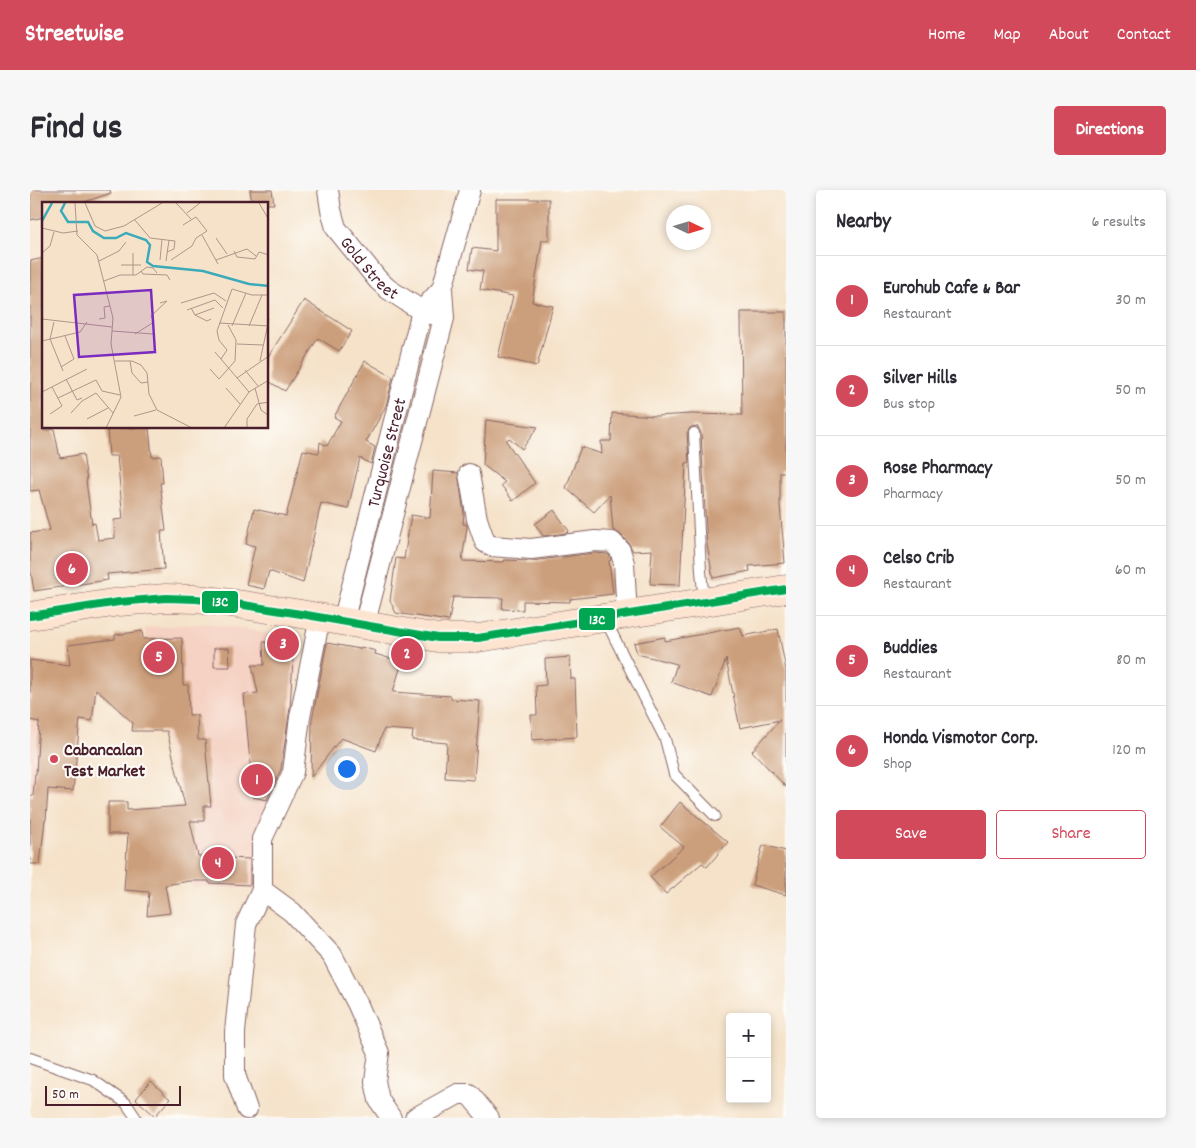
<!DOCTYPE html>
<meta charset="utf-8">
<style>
:root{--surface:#fff;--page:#f7f7f7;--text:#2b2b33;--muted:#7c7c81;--line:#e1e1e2;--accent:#d1495b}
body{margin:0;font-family:Dekko,sans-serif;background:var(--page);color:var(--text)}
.controls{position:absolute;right:15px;bottom:15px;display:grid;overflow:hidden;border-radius:5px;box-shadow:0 2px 8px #0003}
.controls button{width:45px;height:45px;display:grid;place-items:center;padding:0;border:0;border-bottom:1px solid var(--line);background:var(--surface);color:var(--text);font:25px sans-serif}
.compass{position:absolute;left:636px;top:15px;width:45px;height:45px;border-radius:50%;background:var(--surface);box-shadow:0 2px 8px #0003;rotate:94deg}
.scale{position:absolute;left:15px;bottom:12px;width:136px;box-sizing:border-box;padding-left:5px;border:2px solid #4a1f2b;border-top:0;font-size:14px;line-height:18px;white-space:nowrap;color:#4a1f2b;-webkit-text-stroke:4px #fdfcf7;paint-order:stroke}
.you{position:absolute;left:316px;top:578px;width:18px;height:18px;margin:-12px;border:4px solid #fff;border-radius:50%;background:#1a73e8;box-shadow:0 0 0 8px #1a73e833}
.badge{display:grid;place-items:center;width:32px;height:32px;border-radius:50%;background:var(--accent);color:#fff;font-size:16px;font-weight:700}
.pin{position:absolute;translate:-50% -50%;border:2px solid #fff;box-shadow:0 1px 5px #0006}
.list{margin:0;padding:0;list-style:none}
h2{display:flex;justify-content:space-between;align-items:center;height:65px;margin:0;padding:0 20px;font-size:21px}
h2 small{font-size:16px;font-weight:400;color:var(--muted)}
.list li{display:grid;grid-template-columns:32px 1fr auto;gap:15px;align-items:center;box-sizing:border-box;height:90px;padding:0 20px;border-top:1px solid var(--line)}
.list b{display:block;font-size:19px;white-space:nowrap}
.list p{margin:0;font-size:16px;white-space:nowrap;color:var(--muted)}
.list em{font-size:16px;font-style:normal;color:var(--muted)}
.actions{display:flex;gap:10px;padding:15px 20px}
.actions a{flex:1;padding:11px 0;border:1px solid var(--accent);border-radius:5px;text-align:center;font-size:18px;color:var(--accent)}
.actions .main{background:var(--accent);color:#fff}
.map{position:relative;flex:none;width:756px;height:928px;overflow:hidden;border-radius:5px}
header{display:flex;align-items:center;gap:30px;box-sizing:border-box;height:70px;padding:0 25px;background:var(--accent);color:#fff}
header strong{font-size:24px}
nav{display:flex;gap:28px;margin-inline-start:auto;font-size:18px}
.intro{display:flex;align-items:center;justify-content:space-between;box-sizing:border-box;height:120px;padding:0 30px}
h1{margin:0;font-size:35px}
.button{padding:12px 22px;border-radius:5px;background:var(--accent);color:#fff;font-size:18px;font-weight:700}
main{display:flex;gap:30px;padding:0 30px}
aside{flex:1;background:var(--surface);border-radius:5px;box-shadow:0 2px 8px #0003}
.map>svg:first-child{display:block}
</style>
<header>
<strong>Streetwise</strong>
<nav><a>Home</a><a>Map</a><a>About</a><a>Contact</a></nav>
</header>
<div class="intro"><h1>Find us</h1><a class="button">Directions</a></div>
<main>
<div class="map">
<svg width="756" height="928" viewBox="0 0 756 928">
<rect width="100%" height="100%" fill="#fdfcf7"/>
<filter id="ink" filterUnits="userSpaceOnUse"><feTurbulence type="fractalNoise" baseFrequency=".02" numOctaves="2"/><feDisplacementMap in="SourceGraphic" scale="10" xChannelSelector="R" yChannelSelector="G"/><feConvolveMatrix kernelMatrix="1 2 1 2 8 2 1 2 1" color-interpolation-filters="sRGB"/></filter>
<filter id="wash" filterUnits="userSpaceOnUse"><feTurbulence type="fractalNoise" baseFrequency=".0096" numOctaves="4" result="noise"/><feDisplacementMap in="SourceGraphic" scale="20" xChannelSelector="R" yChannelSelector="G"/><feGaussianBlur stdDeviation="1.12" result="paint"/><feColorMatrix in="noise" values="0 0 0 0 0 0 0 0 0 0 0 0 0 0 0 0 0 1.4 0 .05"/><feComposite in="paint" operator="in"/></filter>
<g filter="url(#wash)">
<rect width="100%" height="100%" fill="#f5e2c9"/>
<g fill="#f5d2c3">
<path d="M176,433L273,449L261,521L259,587L240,622L230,698L162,697L158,635L127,516L115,438Z"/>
<path d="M0,531L51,536L44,604L0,601Z"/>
</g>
<g id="blocks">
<g fill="#cc9f7b">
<path d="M0,0H80L81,3L48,14H14V27L0,30Z"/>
<path d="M220,0H242L244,14H222Z"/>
<path d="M466,9H519V50H512L502,112L523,116L507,176L468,167L483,106L450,100L453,81L439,79L442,58L466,61Z"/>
<path d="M14,68V241L24,239L30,268L53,264L57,291H56L62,334L65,333L68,350L85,348L84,330L93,329L87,266H79L77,238H119L122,267L131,266L133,293H130L136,341H131L134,379L77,384L78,390L4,401L0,376V343L20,340L9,300L0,301V71Z"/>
<path d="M274,110L322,141L309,161L288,148L255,201L238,191V167Z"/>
<path d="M711,122H756V282H750V315L755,373L719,376L720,381L683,388L677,355L671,243L668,237L663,236L660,238L657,243L659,272L656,273L650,395L620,394L622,360L603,361L598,352L590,344L583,340L580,305L564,322L536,298L551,257L572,264L571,251H581L582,223L626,226L661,224L712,225Z"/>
<path d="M335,171L363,187L356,216L336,252L345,257L341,274L330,268L318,319L291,313L273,393L239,381L234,399L216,395L225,356L216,354L224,319L256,326L273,260L289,263L290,252L297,256L311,231L304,227Z"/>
<path d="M456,230L508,237L492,259L479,248L476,251L505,293L483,311L471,295L475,292L453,275Z"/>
<path d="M403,281L428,283L434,323L433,334H436L437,337L432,371L474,372V370L502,371L565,363L577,364L580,366L581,370L579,371L583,404L540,409V412L493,411V420L472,419L473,408L423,407L419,431L366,423L360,411L366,368L374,369L381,325L400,328Z"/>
<path d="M524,320L539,341L537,343L513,346L505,334Z"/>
<path d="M710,437L713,446L748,439L756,480V597L722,561L750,530L710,538L696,469L682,507L641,492L647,474L607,464L604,453L635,447V451Z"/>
<path d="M112,441L113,449L152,448L153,495H158L159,525H167L168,550H175L181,616H174V631H160L168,666H177V667L220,669V695L179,693V691H160L135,695L140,723L117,726L119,702L94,700L98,644H78V612H97V620L155,616L137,541H102L103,533L66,499L62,531L50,529L43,601L18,599L16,630H15L10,674H0V606H3L5,584H6L9,532L0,530V470L40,475L38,455L85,449V445Z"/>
<path d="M233,452L264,454L260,518L251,579L237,610L223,607L214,504L228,503L222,475H234Z"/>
<path d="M297,453L330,459L331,457L346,461L345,464L372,472L363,502L421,506V509L450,511L444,590L415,588L417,553L382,550L383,541L354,539L346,561L311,548L281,587L282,530Z"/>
<path d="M184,458H199L200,477H184Z"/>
<path d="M540,467L541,489H545L547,547L502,550L501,525H507L506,496L516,495L515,469Z"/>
<path d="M650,612L698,652L677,677L672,673L636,704L620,687L654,657L630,637Z"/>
<path d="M733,655L756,661V705L722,695Z"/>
<path d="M121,891L140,909L125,926L106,909Z"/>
</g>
</g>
</g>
<g filter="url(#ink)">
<use href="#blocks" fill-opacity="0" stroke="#866362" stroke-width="1"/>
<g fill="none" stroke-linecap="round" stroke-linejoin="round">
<defs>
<g id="service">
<path d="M664,243L671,381L674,412"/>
<path d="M575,429L635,549L644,584L685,626"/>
<path d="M0,868L63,890L96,913L106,928"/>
</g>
<g id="minor">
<path id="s1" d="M298,0L301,20L306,38L348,90L358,99L392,121L405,125"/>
<path d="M439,284L447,329L455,352L461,356L501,359L565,351L582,352L590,360L594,373L597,425"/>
<path id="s2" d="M313,432L392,121L412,99"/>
<path d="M334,436L414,128L412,99L440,0"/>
<path d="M232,700L262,722L302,765L328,815L349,863L345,891L349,910L361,928"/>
<path d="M217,919L205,885V842L216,734L232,700V649L263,582L270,527L290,427"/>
<path d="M385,928L428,904H439L459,928"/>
</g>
<path id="secondary" d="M0,426L89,412L136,408L166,409L194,412L271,424L408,448H448L756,399"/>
</defs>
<use href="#service" stroke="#866362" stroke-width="12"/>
<use href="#minor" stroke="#866362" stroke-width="22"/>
<use href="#secondary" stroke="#866362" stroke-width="29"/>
<use href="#service" stroke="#fff" stroke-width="10"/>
<use href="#minor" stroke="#fff" stroke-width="20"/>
<use href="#secondary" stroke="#fde4d1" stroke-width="28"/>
<defs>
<path id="bus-1" d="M0,426L89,412L136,408L166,409L194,412L271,424L408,448H448L756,399"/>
</defs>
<use href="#bus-1" stroke="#fdfcf7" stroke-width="11"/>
<use href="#bus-1" stroke="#00a651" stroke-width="8"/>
</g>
</g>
<circle fill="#d1495b" stroke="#fdfcf7" stroke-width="2" cx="24" cy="569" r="5"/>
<g text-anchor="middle" stroke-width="4" stroke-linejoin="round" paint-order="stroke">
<g font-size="18" fill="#4a1f2b" stroke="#fdfcf7">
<text dy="6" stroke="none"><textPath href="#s1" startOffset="91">Gold Street</textPath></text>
<text dy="6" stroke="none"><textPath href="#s2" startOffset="175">Turquoise Street</textPath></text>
</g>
<g font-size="18" font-weight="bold" fill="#4a1f2b" stroke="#fdfcf7" text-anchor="start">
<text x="34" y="565">Cabancalan<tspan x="34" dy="21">Test Market</tspan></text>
</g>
</g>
<g transform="translate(12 12)">
<rect width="226" height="226" fill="#f5e2c9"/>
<path fill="none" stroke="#3baab9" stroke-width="2.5" d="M23,1L19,9L26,20H46L51,29L62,36H74L84,31L104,38L108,43L105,60L111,64L161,69L207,82L227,84M0,19L10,1"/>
<path fill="none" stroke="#b1948a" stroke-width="1" d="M33,1L35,33L55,53L71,116L69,142L79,195L64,226M43,1L53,24L63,29L82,24L120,1M134,1L149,17M217,1L227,18M145,11L158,1M92,17L108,36L133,39L132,47L125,50M0,26L21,31L36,29M160,33L176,62M174,36L185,52M192,49L195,55L213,57L217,50L227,53M0,51L8,44L12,30M118,58L120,37M129,58L150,44L154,36L165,29L154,15L141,23M174,58L205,47L214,54M57,59L77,49L84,40M124,59L127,38M79,63H99M99,69L101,72L125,73L128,78M91,73V51M62,79L78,73H94L105,65L111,66L115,71M139,101L172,91L184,99M149,106L153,113L165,119L169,117M145,108L173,98L181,106M153,113L172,106M0,117L70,125M57,117L63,116L62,105L68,104M12,120L8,137L21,169M177,121L227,124M190,124L204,91M207,124L220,93M70,129L111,132M93,132L112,120L109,114L125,99L118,101M0,139L38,130L45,120M195,142L221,143M173,150L207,190M179,157L185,148L177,138L175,129L190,87L210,93H227M73,159H90L99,163L105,171L107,192L115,208L150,226M88,159L90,171L99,181L106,180M218,159L227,117M19,165L32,157L23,134M168,167L177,177L193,159L194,138L186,123M203,168L216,184M195,176L227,154M24,177L35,198L40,196M184,186L198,202M213,186L219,208L227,214M0,190L45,167M16,196L54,178L60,189L78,193M29,211L40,199L54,191L71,211M8,212L20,204L10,185M92,214L114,208M45,217L66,206M182,226L207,190L227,178M205,226V217L215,202L227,200"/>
<path fill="#7b2cbf" fill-opacity="0.15" stroke="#7b2cbf" stroke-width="2.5" d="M109,88L113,150L37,155L32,93Z"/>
<rect width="226" height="226" fill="none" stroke="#4a1f2b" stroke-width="2.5"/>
</g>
<g stroke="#fdfcf7" stroke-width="2">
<rect x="171" y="400" width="38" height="24" rx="5" fill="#00a651"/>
<rect x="548" y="417" width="38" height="24" rx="5" fill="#00a651"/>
</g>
<g font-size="14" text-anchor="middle" font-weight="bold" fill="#fff">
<text x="190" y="416">13C</text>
<text x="567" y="434">13C</text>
</g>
</svg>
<div class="controls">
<button>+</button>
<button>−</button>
</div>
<svg class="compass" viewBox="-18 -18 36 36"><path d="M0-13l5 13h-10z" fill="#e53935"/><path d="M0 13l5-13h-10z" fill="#7c7c81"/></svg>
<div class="scale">50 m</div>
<div class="you"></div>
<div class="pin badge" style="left:227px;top:590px">1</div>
<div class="pin badge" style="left:377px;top:464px">2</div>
<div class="pin badge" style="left:253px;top:454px">3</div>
<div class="pin badge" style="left:188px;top:673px">4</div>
<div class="pin badge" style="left:129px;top:467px">5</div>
<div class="pin badge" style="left:42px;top:379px">6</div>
</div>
<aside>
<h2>Nearby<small>6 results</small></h2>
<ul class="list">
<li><span class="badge">1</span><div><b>Eurohub Cafe &amp; Bar</b><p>Restaurant</p></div><em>30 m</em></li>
<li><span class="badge">2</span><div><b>Silver Hills</b><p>Bus stop</p></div><em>50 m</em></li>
<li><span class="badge">3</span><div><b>Rose Pharmacy</b><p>Pharmacy</p></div><em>50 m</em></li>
<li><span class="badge">4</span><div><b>Celso Crib</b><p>Restaurant</p></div><em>60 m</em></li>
<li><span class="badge">5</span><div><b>Buddies</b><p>Restaurant</p></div><em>80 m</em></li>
<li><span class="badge">6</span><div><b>Honda Vismotor Corp.</b><p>Shop</p></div><em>120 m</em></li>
</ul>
<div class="actions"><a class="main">Save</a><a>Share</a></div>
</aside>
</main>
